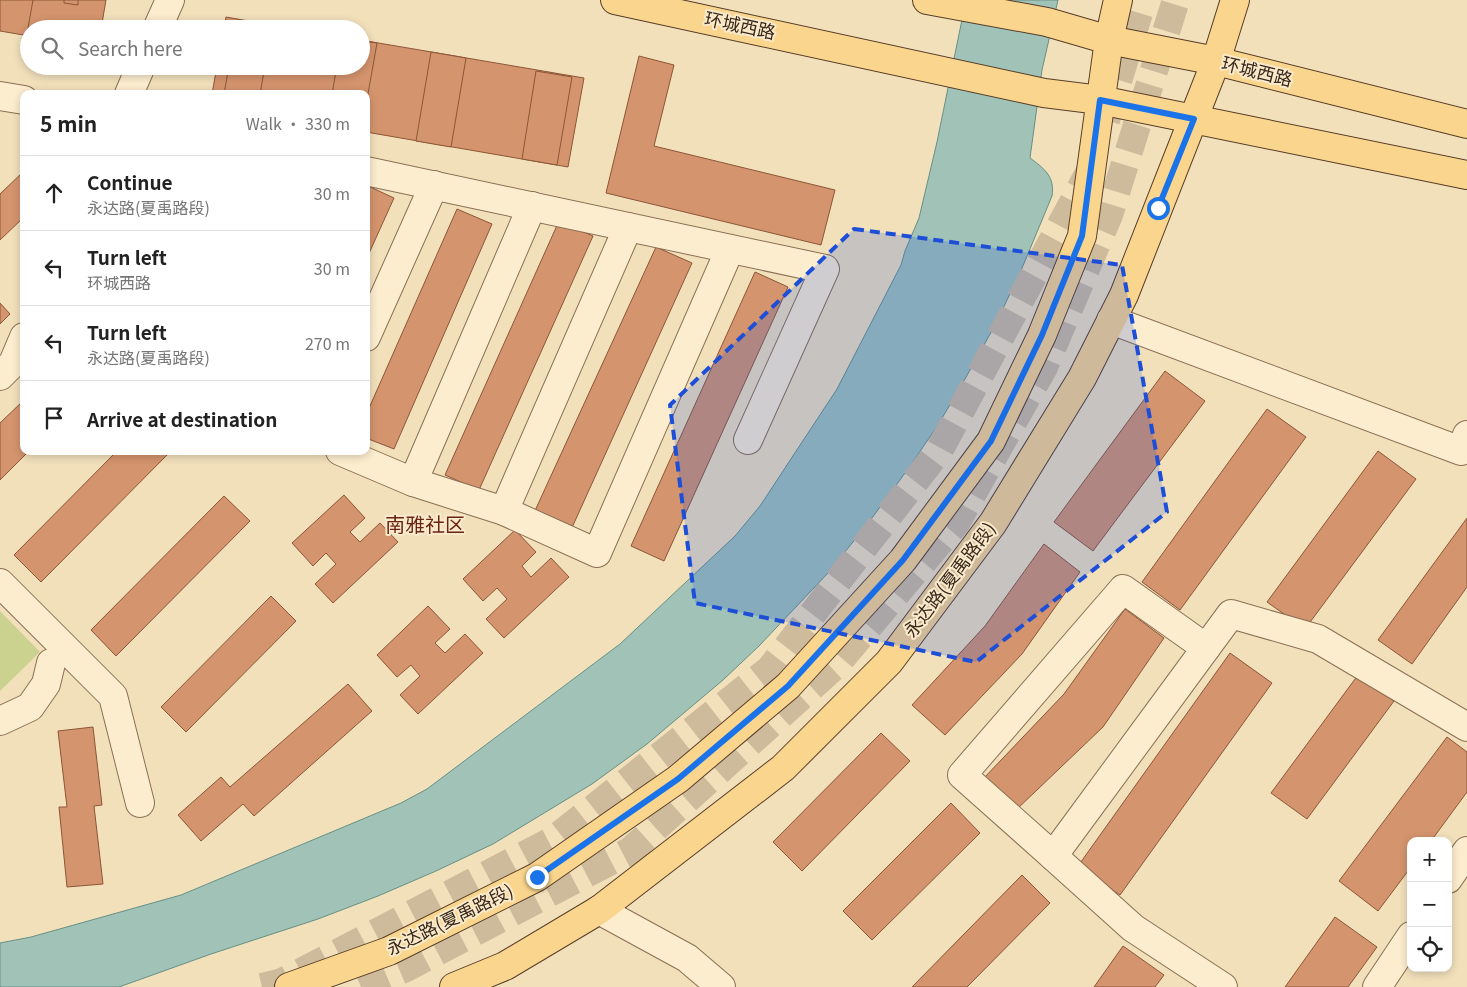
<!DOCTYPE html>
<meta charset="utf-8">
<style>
:root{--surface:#fff;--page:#f2f2f2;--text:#222;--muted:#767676;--line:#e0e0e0}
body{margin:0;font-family:Georgia,"Noto Sans SC",serif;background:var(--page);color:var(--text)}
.controls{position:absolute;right:15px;bottom:15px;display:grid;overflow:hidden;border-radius:10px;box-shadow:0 2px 8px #0003}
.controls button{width:45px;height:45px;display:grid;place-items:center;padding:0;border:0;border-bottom:1px solid var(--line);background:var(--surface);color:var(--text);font:25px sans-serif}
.stop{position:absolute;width:15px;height:15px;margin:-11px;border:4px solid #1a73e8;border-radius:50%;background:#fff}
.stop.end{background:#1a73e8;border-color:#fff;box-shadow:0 1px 5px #0008}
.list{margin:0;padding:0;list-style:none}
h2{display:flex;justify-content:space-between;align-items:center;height:65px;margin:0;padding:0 20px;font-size:21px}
h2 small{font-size:16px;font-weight:400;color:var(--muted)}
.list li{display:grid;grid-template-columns:32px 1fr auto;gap:15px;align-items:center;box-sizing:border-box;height:75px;padding:0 20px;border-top:1px solid var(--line)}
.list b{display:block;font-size:19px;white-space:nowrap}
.list p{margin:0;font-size:16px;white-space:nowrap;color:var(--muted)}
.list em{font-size:16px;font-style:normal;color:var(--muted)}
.icon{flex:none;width:28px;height:28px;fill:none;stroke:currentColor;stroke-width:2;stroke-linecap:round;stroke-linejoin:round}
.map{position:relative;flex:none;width:1467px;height:987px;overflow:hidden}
.search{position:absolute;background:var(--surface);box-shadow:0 2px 8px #0003;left:20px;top:20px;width:350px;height:55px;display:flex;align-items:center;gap:12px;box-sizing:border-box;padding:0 18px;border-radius:28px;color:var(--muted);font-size:19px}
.panel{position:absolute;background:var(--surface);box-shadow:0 2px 8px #0003;left:20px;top:90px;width:350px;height:365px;border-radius:10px}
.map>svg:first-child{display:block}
</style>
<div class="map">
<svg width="1467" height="987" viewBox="0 0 1467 987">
<rect width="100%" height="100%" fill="#f2e0bb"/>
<path fill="#cbd18e" d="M0,611L40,652L0,691Z"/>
<path fill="#a0c2b7" stroke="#669084" d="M966,0H1058L1042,70L1030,158C1045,169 1055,177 1052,196L1020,273L994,327L965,379L938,425L908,469L869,522L828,573L759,646L723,680L647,744L592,784L493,844L436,871L378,896L318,919L211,954L119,987H0V943L31,937L181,895L401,803L427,789L620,644L735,536L760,506L837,389L901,265L905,251L919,218L937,142Z"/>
<g fill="#d4946d" stroke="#8c5637">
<path d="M0,0H87L82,29H29V36L0,31Z"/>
<path d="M33,0H64V3L78,5V0H106L101,29H29V45H25Z"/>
<path d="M226,17L294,29H224Z"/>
<path d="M237,20L272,25L271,29H235Z"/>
<path d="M361,40L584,78L568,167L366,132V94H212L217,66H361Z"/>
<path d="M361,41L377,43L366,105V94H332L337,66H361Z"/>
<path d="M431,52L466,58L451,147L416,141Z"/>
<path d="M639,56L674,65L654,146L835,190L821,245L606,193Z"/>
<path d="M229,66H265L260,94H224Z"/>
<path d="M536,71L572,77L557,165L522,159Z"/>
<path d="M24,171V217L0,240V194Z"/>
<path d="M366,185L394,198L366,260Z"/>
<path d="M457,209L492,224L394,449L366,438V415Z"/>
<path d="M559,221L593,236L479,490L445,475Z"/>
<path d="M656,247L692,263L570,532L533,515Z"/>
<path d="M755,272L788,287L664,561L631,546Z"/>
<path d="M0,303L10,314L0,324Z"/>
<path d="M1165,371L1205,401L1093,551L1054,522Z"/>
<path d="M24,400V451H29L0,480V423Z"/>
<path d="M1267,409L1306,437L1180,610L1142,582Z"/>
<path d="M117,451H171L41,582L14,555Z"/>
<path d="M1378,451L1416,479L1305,629L1267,602Z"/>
<path d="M344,495L365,518L350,532L360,542L380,523L398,542L333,603L315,584L336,564L326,553L313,566L292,543Z"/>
<path d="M224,496L250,521L116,656L91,630Z"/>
<path d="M1467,518V587L1412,664L1378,640Z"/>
<path d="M515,530L536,552L522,566L531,577L551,558L569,577L504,638L486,619L507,599L497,588L483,601L463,579Z"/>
<path d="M1044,544L1080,572L1022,654L945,735L912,705L985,626Z"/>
<path d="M271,596L296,621L186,732L161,707Z"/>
<path d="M428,606L450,629L435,643L445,653L465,634L483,653L418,714L400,695L420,676L411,665L397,677L377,655Z"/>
<path d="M1125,609L1164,638L1103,727L1016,810L983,779L1064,694Z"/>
<path d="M1230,653L1272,683L1120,895L1078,866Z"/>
<path d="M1358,675L1394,701L1307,819L1271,793Z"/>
<path d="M348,684L372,711L254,816L243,804L201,841L178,815L221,777L230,787Z"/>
<path d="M93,727L102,805L94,806L103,884L67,887L59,807H67L58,731Z"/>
<path d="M881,733L910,761L802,871L773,842Z"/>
<path d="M1447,737L1467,752V792L1431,841H1411V867L1378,911L1339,881Z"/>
<path d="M951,803L980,833L872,940L843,911Z"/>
<path d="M1022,875L1050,903L967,987H912Z"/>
<path d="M1335,917L1377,947L1348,987H1285Z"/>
<path d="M1123,946L1164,975L1155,987H1094Z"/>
</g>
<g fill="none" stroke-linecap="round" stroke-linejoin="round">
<g stroke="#cdbb9b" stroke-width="28" stroke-dasharray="28 14" stroke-linecap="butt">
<path d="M1106,120L1143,0"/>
<path d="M262,987L282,982L553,840L770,669L940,449L1091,169"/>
<path d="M361,987L406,968L630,851L836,665L956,523L1044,367L1109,215L1176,0"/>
</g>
<defs>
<g id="minor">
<path d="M157,29L170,0"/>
<path d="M129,94L141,66"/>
<path d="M0,96L24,100"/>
<path d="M366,171L825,269L748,440"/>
<path d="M1111,320L1461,451L1467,435"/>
<path d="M366,337L434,185"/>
<path d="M0,376L13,363L24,337"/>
<path d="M340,451L413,482L504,511L597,553L730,249"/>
<path d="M413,482L532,206"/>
<path d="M504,511L628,227"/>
<path d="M0,583L113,696L140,803"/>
<path d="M0,721L30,707L46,684L51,663"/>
<path d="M1053,856L962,775L1123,589L1206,648"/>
<path d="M1448,879L1467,851"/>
<path d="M599,910L687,958L721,987"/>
<path d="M1223,987L1133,928L1053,856L1231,614L1318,639L1467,727"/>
<path d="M1377,987L1411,936"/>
</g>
<g id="major">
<path d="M615,0L1044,93L1100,100L1467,175"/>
<path d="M927,0L1047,22L1109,40L1216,61L1467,124"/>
<path d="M289,987L389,951L537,877L678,779L788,686L903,560L991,441L1042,335L1082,236L1109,40L1118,0"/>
<path d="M454,987L505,966L599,910L783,768L889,662L993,523L1082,378L1124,295L1216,61L1235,0"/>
</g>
</defs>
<use href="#minor" stroke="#8b6f53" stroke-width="30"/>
<use href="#major" stroke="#573d28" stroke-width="30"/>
<use href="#minor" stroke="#fcedcf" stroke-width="28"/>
<use href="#major" stroke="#fad58d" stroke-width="28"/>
</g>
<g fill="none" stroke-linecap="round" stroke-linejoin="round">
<path stroke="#1a73e8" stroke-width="6" d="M537,877L678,779L788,686L903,560L991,441L1042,335L1082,236L1100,100L1194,119L1158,208"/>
</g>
<path fill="#1d4ed8" fill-opacity="0.2" stroke="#1d4ed8" stroke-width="4" stroke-dasharray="10 6" stroke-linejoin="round" d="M854,229L1122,265L1167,512L976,662L695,603L670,405Z"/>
<g text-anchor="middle" stroke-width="4" stroke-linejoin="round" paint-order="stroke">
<g font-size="18" fill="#38271a" stroke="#f9eacb">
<text transform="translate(740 26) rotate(12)" y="6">环城西路</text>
<text transform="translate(1257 72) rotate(14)" y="6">环城西路</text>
<text transform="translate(950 580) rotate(-53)" y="6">永达路(夏禹路段)</text>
<text transform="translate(450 920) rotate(-26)" y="6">永达路(夏禹路段)</text>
</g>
<g font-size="20" fill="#692415" stroke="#f9eacb">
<text x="425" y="532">南雅社区</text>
</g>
</g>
</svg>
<div class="controls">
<button>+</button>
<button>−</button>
<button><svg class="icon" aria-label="locate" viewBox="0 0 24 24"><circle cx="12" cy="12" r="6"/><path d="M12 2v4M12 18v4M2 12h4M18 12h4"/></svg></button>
</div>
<div class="stop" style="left:1158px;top:208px"></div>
<div class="stop end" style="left:537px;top:877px"></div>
<div class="search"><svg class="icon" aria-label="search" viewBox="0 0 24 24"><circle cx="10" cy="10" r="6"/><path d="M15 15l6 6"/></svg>Search here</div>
<section class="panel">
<h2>5 min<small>Walk · 330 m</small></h2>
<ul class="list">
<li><svg class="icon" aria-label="ahead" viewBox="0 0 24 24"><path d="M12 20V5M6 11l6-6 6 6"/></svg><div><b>Continue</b><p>永达路(夏禹路段)</p></div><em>30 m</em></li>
<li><svg class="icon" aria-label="left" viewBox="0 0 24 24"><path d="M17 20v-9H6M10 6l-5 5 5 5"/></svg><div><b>Turn left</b><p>环城西路</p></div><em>30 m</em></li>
<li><svg class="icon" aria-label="left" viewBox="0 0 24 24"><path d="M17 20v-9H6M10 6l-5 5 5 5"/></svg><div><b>Turn left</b><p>永达路(夏禹路段)</p></div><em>270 m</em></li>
<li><svg class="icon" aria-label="arrive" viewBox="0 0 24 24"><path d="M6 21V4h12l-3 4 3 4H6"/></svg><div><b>Arrive at destination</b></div></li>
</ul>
</section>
</div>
